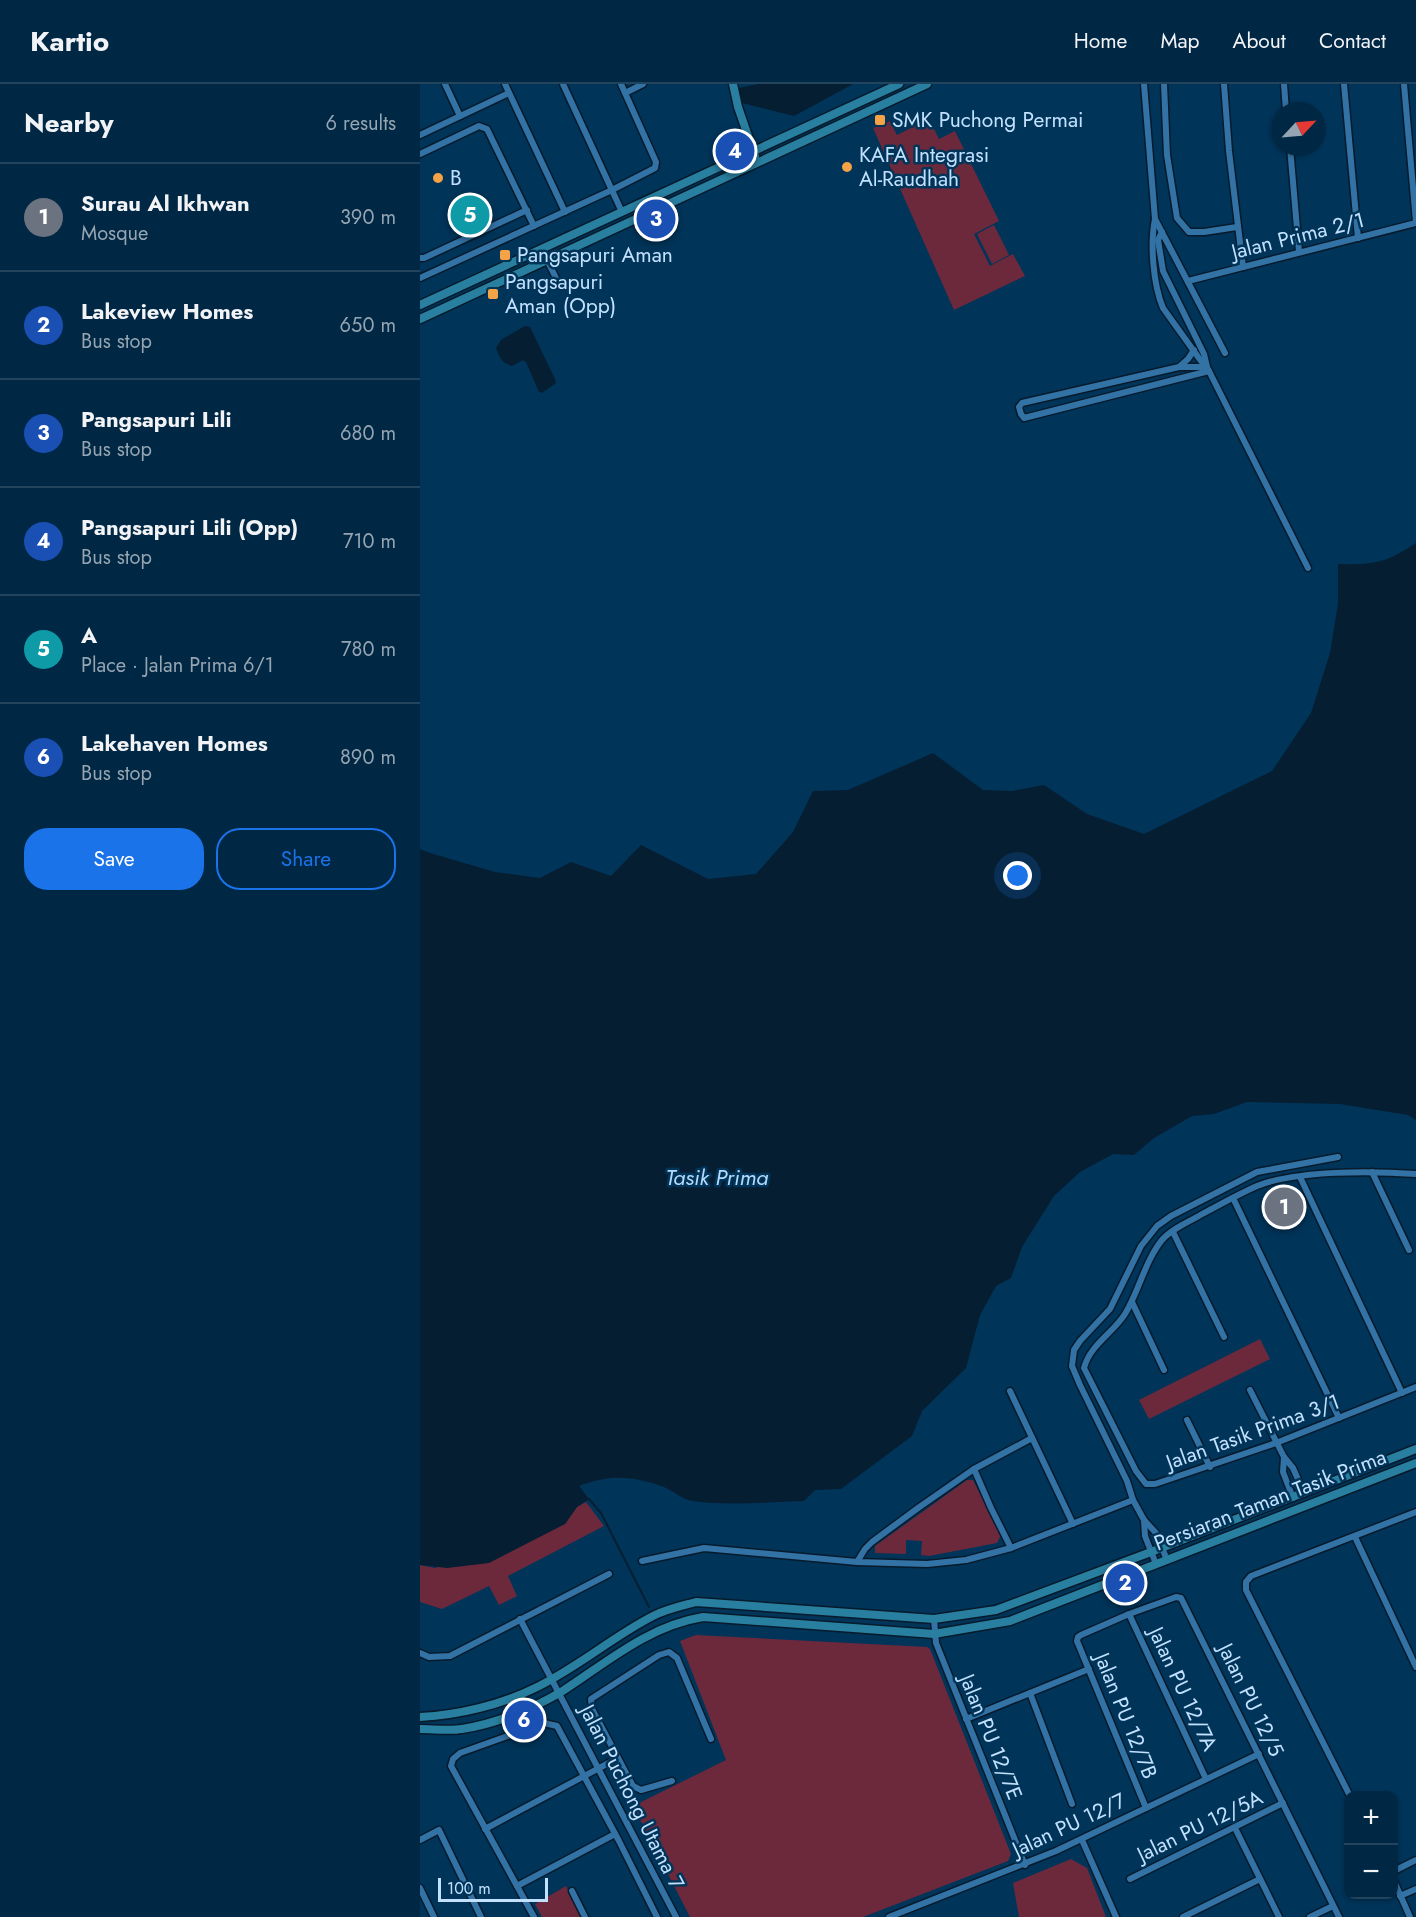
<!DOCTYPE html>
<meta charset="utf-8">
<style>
:root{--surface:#002743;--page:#0a2f4a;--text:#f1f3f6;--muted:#95a5b2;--line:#22445c;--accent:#1a73e8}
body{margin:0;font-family:Jost,sans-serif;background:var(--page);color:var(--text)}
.controls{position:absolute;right:18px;bottom:18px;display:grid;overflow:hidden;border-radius:12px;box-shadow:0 2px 4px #0004}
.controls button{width:54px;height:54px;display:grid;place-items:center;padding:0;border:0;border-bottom:2px solid var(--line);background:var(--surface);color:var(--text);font:30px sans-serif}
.compass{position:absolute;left:852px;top:18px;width:54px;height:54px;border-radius:50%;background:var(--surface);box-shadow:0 2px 4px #0004;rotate:64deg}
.scale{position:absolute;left:18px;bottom:15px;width:110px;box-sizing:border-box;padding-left:6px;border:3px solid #c2e1fe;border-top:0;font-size:16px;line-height:21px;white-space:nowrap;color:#c2e1fe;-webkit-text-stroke:4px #003459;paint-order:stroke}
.you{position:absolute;left:598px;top:792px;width:21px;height:21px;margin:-15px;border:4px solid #fff;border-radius:50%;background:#1a73e8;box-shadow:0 0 0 9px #1a73e833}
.badge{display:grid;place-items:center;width:39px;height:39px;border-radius:50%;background:var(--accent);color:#fff;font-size:20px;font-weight:700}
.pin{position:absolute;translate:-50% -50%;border:3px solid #fff;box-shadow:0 2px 6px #0006}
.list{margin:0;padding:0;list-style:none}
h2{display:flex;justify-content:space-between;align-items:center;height:78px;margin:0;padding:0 24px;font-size:26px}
h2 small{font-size:20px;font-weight:400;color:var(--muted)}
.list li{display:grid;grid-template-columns:39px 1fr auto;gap:18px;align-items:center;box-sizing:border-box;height:108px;padding:0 24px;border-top:2px solid var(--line)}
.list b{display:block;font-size:22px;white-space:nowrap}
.list p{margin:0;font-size:20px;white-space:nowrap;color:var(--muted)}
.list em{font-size:20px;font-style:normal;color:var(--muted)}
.actions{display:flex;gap:12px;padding:18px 24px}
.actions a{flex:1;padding:14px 0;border:2px solid var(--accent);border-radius:24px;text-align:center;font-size:21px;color:var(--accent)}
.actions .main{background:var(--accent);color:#fff}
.map{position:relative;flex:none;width:996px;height:1833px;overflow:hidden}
header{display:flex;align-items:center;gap:36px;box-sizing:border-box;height:84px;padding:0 30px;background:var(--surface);border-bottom:2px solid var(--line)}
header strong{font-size:28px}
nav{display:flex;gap:33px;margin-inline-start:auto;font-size:21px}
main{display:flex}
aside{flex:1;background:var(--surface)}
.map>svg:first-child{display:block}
</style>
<header>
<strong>Kartio</strong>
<nav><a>Home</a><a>Map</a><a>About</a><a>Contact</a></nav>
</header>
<main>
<aside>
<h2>Nearby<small>6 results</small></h2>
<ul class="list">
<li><span class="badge" style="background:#6b7280">1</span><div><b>Surau Al Ikhwan</b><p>Mosque</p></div><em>390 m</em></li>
<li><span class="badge" style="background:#1a4fb4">2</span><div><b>Lakeview Homes</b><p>Bus stop</p></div><em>650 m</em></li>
<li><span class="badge" style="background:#1a4fb4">3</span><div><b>Pangsapuri Lili</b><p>Bus stop</p></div><em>680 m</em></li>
<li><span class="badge" style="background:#1a4fb4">4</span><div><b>Pangsapuri Lili (Opp)</b><p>Bus stop</p></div><em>710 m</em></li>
<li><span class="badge" style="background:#0f9aa8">5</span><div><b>A</b><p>Place · Jalan Prima 6/1</p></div><em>780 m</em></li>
<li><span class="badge" style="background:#1a4fb4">6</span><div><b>Lakehaven Homes</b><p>Bus stop</p></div><em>890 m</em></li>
</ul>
<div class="actions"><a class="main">Save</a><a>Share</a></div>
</aside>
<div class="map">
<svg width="996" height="1833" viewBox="0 0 996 1833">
<rect width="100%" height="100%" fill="#003459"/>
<g fill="#6d293c">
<path d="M509,35L519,55L535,47L579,137L554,150L570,182L593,170L605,192L534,226L453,44L470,37L477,51Z"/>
<path d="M574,141L589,171L572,180L557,150Z"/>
<path d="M840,1255L850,1275L729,1335L719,1316Z"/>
<path d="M547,1396H553L581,1451L577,1459L509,1472L501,1471L502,1457L486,1456V1470L455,1469V1462Z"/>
<path d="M166,1418L184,1442L88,1492L97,1512L79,1521L69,1502L22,1525L0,1518V1481L15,1484L145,1440L157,1423Z"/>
<path d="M276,1551L507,1563L510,1565L591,1770L588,1777L443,1833H270L213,1722L306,1676L260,1557Z"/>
<path d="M651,1775L667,1784L686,1833H599L593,1799Z"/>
<path d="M146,1802L161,1833H122L115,1820Z"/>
</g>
<g fill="#061e31">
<path d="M338,0H433L374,32L322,19L319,4Z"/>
<path d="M105,242L110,243L135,295L136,299L122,309L119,308L106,278L103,276L92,282C82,279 80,274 76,264L81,256Z"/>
<path d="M996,459V1036L988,1031L920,1020L827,1018L794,1030L772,1032L734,1054L714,1071L693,1070L660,1088L634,1112L602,1163L591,1194L576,1202L560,1231L546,1284L502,1327L492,1352L421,1405L395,1406L384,1417C347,1418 310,1422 273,1417C263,1416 254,1407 244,1403C213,1392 191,1390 159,1402L169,1415L157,1423L145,1440L69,1479L27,1484L0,1481V765L10,769L75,788L120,794L151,778L191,792L221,761L288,795L336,790L373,748L393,707L428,706L513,669L563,706L592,707L624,701L667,730L724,750L852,687L891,629L910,569L918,520V480C954,481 966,479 996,459Z"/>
</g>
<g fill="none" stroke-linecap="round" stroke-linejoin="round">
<path stroke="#061e31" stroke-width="2" d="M169,1415L181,1429L229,1523"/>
<defs>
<g id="street">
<path d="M25,0L40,32"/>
<path d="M85,0L145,128"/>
<path d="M143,0L202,128"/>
<path d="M724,0L735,135L805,269"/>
<path d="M744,0L747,71L757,134L769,148H784L817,143"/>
<path d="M804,0L809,67L823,183"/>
<path d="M864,0L866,27"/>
<path d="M924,0L938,154"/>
<path d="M984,0L996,138"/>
<path d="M205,9L223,0"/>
<path d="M0,51L89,9"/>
<path d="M870,63L879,168"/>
<path d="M0,70L59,42L67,45L114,142"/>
<path d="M735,135C730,160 733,200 743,224L781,277L787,283L888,484"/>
<path d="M742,148L738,156L743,187L784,270L787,283"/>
<path d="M122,166L137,196"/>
<path d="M0,174H4L107,126"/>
<path d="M0,194L192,106L235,84L236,78L201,0"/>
<path d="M768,197L996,139"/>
<path d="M774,266L768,275L759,283L602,319L599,323L601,330L604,334L789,287"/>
<path d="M760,283H786"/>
<path d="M952,1088L989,1166"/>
<path d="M996,1090C952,1087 878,1086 837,1102C819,1110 801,1120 784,1129C771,1137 752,1144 742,1156C725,1177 719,1207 705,1230C693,1249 670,1261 664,1284L716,1387L726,1400H735L856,1359L996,1303"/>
<path d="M880,1093L982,1309"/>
<path d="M813,1114L919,1334"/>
<path d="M753,1148L804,1253"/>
<path d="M712,1218L744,1286"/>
<path d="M830,1306L864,1373L873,1384L884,1409"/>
<path d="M590,1307L653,1440"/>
<path d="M767,1336L790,1383"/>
<path d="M864,1373L863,1388L873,1414"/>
<path d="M554,1385L571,1424L591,1464"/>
<path d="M724,1436L725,1452L736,1480"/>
<path d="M935,1453L996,1583"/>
<path d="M747,1476L736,1449L724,1436L713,1416L707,1397L660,1301L652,1282L654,1266L660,1257L690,1225L721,1162L737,1142L751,1132L837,1088L918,1073"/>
<path d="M222,1477L284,1464L437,1478L507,1480L546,1476L591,1464L713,1416"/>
<path d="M437,1478L445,1465L452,1458L498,1424L554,1385L612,1354"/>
<path d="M709,1530L786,1695"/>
<path d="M100,1535L256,1833"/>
<path d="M514,1535L516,1559L605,1781"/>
<path d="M0,1569L9,1573L30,1572L189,1490"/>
<path d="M610,1609L652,1720"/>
<path d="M546,1635L669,1585"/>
<path d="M198,1674L213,1702L221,1706L252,1697"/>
<path d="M930,1712L826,1506V1498L831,1492L996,1428"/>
<path d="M726,1724L657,1557L658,1553L661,1551L709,1530L756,1513L761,1514L919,1833"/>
<path d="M815,1744L859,1833"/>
<path d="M65,1745L198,1674L172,1625L171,1615L239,1571L249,1568L257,1574L291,1655"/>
<path d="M0,1756L19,1746L61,1833"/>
<path d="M662,1756L696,1833"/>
<path d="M974,1787L996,1776"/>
<path d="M710,1795L863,1719"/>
<path d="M974,1797L990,1833"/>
<path d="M97,1802L195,1750"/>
<path d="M0,1804L14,1833"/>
<path d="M152,1807L165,1833"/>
<path d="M980,1812L996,1805"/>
<path d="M114,1833L31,1682L33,1675L40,1669L124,1639L137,1642L199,1757L237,1833"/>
<path d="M469,1833L636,1767L839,1670"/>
<path d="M763,1833L840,1795"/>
<path d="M890,1833L913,1822"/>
</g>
<g id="secondary">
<path d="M313,0L318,23L335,72"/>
<path d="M0,221L479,0"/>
<path d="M0,235L507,0"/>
<path d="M0,1633C38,1631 81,1621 115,1604C157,1584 192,1553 233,1532C246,1525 261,1522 276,1518L514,1535L576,1526L731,1468L996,1365"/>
<path d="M0,1645C13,1645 29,1647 42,1645C75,1640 112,1625 141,1608C186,1579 228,1542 283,1533L514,1550L590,1537L996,1379"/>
</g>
</defs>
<use href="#street" stroke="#071b2c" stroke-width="9"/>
<use href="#secondary" stroke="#071b2c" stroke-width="11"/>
<use href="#street" stroke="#3372a5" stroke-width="6"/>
<use href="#secondary" stroke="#297f9f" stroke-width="8"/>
</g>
<g fill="#f5a346" stroke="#003459" stroke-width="2">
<rect x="454" y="30" width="12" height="12" rx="3"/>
<circle cx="427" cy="83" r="6"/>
<circle cx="18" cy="94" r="6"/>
<rect x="79" y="165" width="12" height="12" rx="3"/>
<rect x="67" y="204" width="12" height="12" rx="3"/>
</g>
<g text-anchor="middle" stroke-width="5" stroke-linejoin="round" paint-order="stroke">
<g font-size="21" fill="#c2e1fe" stroke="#003459" text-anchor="start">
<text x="472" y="43">SMK Puchong Permai</text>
<text x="439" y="78">KAFA Integrasi<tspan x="439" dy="24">Al-Raudhah</tspan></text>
<text x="30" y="101">B</text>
<text x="97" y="178">Pangsapuri Aman</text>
<text x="85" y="205">Pangsapuri<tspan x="85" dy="24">Aman (Opp)</tspan></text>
</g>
<g font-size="21" fill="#c2e1fe" stroke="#003459">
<text transform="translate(878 152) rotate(-14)" y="7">Jalan Prima 2/1</text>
<text transform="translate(833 1348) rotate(-20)" y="7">Jalan Tasik Prima 3/1</text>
<text transform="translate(850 1416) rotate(-21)" y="7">Persiaran Taman Tasik Prima</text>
<text transform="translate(763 1605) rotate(65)" y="7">Jalan PU 12/7A</text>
<text transform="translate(831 1616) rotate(64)" y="7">Jalan PU 12/5</text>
<text transform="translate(706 1632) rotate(68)" y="7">Jalan PU 12/7B</text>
<text transform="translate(571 1653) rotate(68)" y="7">Jalan PU 12/7E</text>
<text transform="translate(212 1713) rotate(63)" y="7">Jalan Puchong Utama 7</text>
<text transform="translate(649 1741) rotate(-25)" y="7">Jalan PU 12/7</text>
<text transform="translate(780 1742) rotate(-26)" y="7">Jalan PU 12/5A</text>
</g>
<g font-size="22" font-style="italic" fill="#b6dafb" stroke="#003459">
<text x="297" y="1101">Tasik Prima</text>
</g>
</g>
</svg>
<div class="controls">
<button>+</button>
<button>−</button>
</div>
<svg class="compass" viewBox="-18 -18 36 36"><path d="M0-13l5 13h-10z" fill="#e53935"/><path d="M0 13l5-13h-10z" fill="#95a5b2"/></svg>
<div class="scale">100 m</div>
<div class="you"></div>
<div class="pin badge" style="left:864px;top:1123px;background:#6b7280">1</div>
<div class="pin badge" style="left:705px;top:1499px;background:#1a4fb4">2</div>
<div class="pin badge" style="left:236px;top:135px;background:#1a4fb4">3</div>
<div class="pin badge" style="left:315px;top:67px;background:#1a4fb4">4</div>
<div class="pin badge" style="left:50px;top:131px;background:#0f9aa8">5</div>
<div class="pin badge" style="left:104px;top:1636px;background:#1a4fb4">6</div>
</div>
</main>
